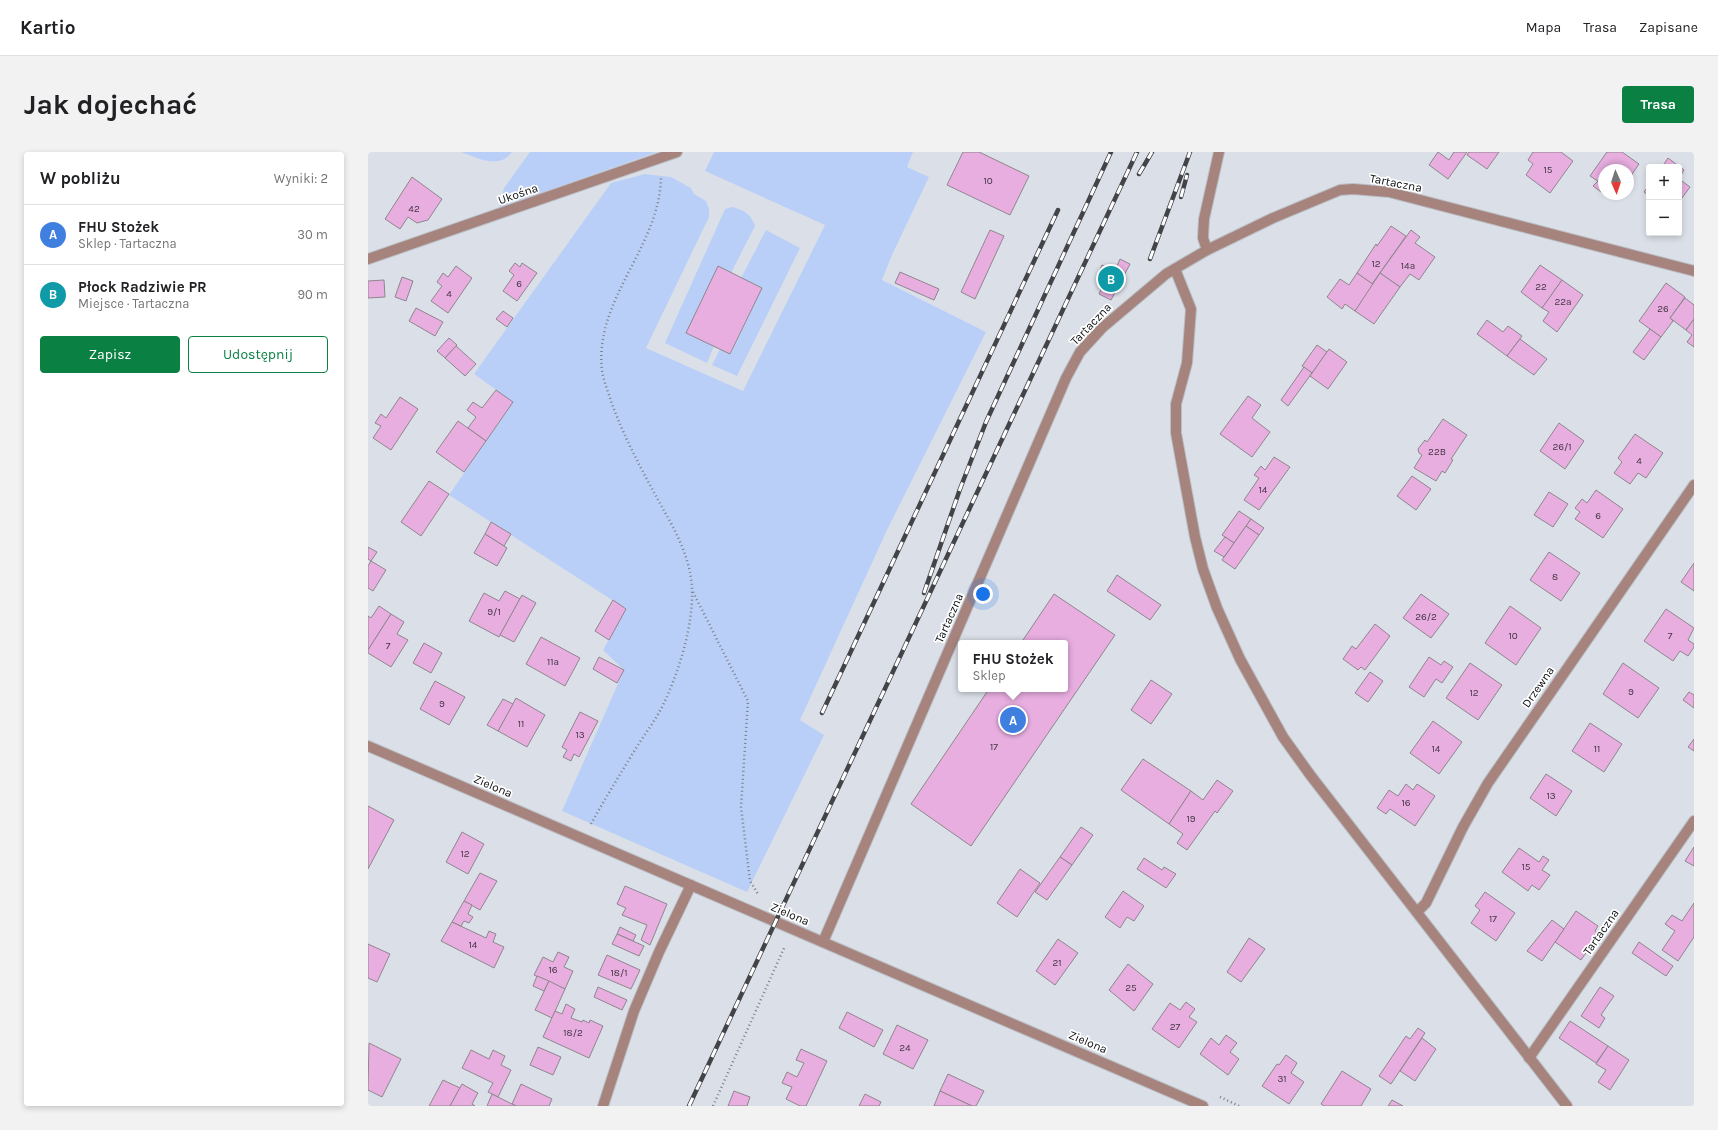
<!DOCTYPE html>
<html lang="pl">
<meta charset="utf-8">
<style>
:root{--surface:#fff;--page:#f2f2f2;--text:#202124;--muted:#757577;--line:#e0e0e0;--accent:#0b8043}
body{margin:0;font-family:Karla,sans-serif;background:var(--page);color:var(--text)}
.controls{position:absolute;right:12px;top:12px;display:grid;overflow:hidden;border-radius:4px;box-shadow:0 2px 6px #0003}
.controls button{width:36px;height:36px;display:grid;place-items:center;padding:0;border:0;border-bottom:1px solid var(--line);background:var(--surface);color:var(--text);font:20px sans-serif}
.compass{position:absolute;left:1230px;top:12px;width:36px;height:36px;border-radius:50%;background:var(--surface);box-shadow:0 2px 6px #0003;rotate:177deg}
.you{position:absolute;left:615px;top:442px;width:14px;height:14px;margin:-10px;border:3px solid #fff;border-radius:50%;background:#1a73e8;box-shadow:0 0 0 6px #1a73e833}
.badge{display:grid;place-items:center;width:26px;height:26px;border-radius:50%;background:var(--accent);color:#fff;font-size:13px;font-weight:700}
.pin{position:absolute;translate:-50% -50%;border:2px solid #fff;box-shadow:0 1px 4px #0006}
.popup{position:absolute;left:590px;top:488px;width:110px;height:52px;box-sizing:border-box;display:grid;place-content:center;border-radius:4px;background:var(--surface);filter:drop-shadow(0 1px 3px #0005);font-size:13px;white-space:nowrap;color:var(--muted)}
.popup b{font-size:15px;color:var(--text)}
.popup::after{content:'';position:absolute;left:50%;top:100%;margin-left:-8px;border:8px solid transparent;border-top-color:var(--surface)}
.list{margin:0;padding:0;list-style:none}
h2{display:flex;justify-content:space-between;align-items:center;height:52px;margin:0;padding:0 16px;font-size:17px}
h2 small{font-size:13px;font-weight:400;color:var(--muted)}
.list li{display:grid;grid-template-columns:26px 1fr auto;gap:12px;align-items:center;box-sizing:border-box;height:60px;padding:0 16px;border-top:1px solid var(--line)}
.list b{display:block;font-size:15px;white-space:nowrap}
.list p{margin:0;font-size:13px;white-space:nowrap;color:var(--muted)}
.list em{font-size:13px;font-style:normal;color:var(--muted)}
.actions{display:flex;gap:8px;padding:12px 16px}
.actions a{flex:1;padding:9px 0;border:1px solid var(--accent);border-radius:4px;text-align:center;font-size:14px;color:var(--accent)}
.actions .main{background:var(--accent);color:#fff}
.map{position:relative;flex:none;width:1326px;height:954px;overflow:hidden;border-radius:4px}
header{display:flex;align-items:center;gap:24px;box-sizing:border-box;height:56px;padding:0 20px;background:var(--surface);border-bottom:1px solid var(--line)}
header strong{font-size:19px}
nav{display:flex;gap:22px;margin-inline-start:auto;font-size:14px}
.intro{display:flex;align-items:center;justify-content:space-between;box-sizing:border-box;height:96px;padding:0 24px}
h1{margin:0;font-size:28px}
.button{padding:10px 18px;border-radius:4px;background:var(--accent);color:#fff;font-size:14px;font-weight:700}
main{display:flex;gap:24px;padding:0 24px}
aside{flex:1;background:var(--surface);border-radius:4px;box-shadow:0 2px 6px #0003}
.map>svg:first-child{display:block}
</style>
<header>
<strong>Kartio</strong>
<nav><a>Mapa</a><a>Trasa</a><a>Zapisane</a></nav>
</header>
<div class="intro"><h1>Jak dojechać</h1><a class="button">Trasa</a></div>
<main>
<aside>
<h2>W pobliżu<small>Wyniki: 2</small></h2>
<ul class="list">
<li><span class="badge" style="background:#3f7fe0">A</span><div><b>FHU Stożek</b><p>Sklep · Tartaczna</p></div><em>30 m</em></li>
<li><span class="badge" style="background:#0f9aa8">B</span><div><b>Płock Radziwie PR</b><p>Miejsce · Tartaczna</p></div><em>90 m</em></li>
</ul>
<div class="actions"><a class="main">Zapisz</a><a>Udostępnij</a></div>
</aside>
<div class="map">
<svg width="1326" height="954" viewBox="0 0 1326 954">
<rect width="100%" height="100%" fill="#dbe0e8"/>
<g fill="#bacff7">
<path d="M93,0H144C132,18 109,6 93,0Z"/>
<path d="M162,0H289L131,56L136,36Z"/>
<path d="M346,0H545L539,15L561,25L524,103L514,128L618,180L520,376L432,568L456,583L379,740L194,659L256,518L235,498L258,457L81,343L145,250L106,222L243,31L277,22L303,25L323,36L326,42L338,49L341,57V65L278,196L375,239L457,73L337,19Z"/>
<path d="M365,55C377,59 383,62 387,74L363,121L346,194L339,211L297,191L357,57Z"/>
<path d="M398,78L432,96L369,224L344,213L352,197L363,202L394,136L373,126Z"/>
</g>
<g fill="#e8aee0" stroke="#8e868d">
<path d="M595,0H611L661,24L642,63L579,33Z"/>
<path d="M1070,0L1081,8L1086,0H1099L1080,27L1061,13Z"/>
<path d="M1101,0H1131L1119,17L1099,3Z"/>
<path d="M1165,0H1193L1205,9L1182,41L1158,23L1165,12L1160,8Z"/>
<path d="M1239,0H1254L1271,12L1260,28V18H1236V42L1225,34L1230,29L1222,24Z"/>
<path d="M1300,6L1316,18L1311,26V15H1294Z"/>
<path d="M44,25L74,47L60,68L49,71L40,65L32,77L17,67Z"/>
<path d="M1311,27L1322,35L1311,50Z"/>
<path d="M1281,33V44L1276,40Z"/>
<path d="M1023,74L1038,84L1004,132L989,121L1008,92L1009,94Z"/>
<path d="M622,78L636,84L607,147L593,140Z"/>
<path d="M1043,78L1052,85L1047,91L1067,105L1051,128L1042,122L1032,135L1012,121Z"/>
<path d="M752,107L762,112L743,148L731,142L737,129L729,126L734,113L743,117L745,113L749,114Z"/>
<path d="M147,111L152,115L154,111L169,121L149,149L135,139L146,123L141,119Z"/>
<path d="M1172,113L1194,128L1174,156L1153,140Z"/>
<path d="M88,114L104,126L80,161L63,149L74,134L69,130L75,121L80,125Z"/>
<path d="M350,114L394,136L362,202L318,181Z"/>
<path d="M532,120L571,137L566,148L527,131Z"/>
<path d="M989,121L1006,133L987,159L977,152L974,157L959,145L972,127L981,133Z"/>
<path d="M1012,121L1032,135L1006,172L987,159Z"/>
<path d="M34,125L45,129L38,149L27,145Z"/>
<path d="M16,128L17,145L0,146V129Z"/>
<path d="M1194,128L1215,143L1189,180L1175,169L1181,160L1174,156Z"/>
<path d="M1298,131L1317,145L1302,166L1305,169L1293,185L1271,169Z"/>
<path d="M1317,146L1326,153V167L1318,178L1302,166Z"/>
<path d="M48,156L75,170L67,184L41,169Z"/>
<path d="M135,159L145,166L139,175L128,167Z"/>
<path d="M1326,167V195L1319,190L1324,183L1318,178Z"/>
<path d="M1119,168L1135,180L1140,174L1154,184L1139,204L1109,182Z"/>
<path d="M1282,177L1293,185L1276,208L1265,200Z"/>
<path d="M81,186L89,193L77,206L69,199Z"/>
<path d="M1152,187L1179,207L1166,223L1139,204Z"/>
<path d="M949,193L959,200L944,221L934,214Z"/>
<path d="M88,194L108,212L97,224L77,206Z"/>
<path d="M961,197L979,210L960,237L942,224Z"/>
<path d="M936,215L944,221L920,254L913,248Z"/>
<path d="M128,238L145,250L118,289L100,276L108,265L99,258L105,250L114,256Z"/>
<path d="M880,244L893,253L884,266L902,280L884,305L852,282Z"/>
<path d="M32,245L50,257L23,298L5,286L13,274L7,271L13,262L18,266Z"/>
<path d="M1075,267L1099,283L1083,307L1085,308L1077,321L1074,319L1068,329L1046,316L1054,303L1051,301L1050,297L1057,288L1059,290Z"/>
<path d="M90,269L118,289L96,320L68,300Z"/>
<path d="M1191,271L1216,289L1197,317L1172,299Z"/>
<path d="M1267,282L1295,301L1278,326L1270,321L1262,332L1246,321L1254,310L1250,306Z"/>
<path d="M906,305L922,315L891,358L876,348L891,326L886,323L893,314L897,318Z"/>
<path d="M1044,324L1063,337L1048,358L1029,344Z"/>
<path d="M61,329L81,342L53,384L33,370Z"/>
<path d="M1228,338L1255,357L1235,386L1207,367L1212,360L1207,356L1214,347L1219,351Z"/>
<path d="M1181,340L1200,352L1185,375L1166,363Z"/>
<path d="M871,359L883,367L866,391L854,383Z"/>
<path d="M883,367L896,376L891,383L878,374Z"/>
<path d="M123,370L143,382L136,394L117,382Z"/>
<path d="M878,374L891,383L867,417L854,408Z"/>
<path d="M117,382L139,396L129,414L106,401Z"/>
<path d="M857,385L866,391L856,405L846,399Z"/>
<path d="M0,395L9,400L3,409L0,407Z"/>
<path d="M1181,400L1212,421L1193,449L1162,428Z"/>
<path d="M3,409L18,418L5,439L0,436V414Z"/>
<path d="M1326,411V439L1313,430Z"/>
<path d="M749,423L793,453L782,468L739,439Z"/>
<path d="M137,439L152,447L131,485L101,469L116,441L131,449Z"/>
<path d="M686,442L747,483L603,694L543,652L621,537H697V491H653Z"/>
<path d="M1053,442L1081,462L1063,486L1035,466Z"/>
<path d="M154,443L168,451L146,490L132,483Z"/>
<path d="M245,448L258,457L241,488L227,479Z"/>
<path d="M11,454L23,462L0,498V464L3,466Z"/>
<path d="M1142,454L1173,476L1148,513L1117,491Z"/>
<path d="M1298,457L1326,476L1320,488L1326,492V495L1320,504L1312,499L1305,509L1276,489Z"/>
<path d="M23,462L36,470L29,482L40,488L23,515L0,501V498Z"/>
<path d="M1007,472L1022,484L997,518L993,515L990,518L975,507L984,494L988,497Z"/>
<path d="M173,485L212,506L197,534L158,512Z"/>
<path d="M56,491L74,501L63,521L45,511Z"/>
<path d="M231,505L256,518L249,531L225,517Z"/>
<path d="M1061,505L1073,513L1076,509L1085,515L1074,531L1068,527L1056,545L1041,535Z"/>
<path d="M1102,511L1134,533L1110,568L1078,546Z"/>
<path d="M1255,511L1291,536L1270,566L1235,542Z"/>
<path d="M1002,520L1015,529L1000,550L987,541Z"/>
<path d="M783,528L804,542L783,572L763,558Z"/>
<path d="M67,529L97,545L81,573L52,557Z"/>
<path d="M1321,540L1326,543V556L1315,548Z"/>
<path d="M148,546L177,563L159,595L130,579Z"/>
<path d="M135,547L145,552L130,579L119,573Z"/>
<path d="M212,560L230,569L211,605L206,602L203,609L195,605L199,598L194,595Z"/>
<path d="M1065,569L1094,590L1071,622L1042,601Z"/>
<path d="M1222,571L1254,592L1236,620L1204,599Z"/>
<path d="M1326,587V599L1320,595Z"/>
<path d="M775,607L823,639L801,672L753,638Z"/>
<path d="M1178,622L1204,639L1188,664L1162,646Z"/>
<path d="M849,628L865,639L849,661L847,659L819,698L809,691L815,682L801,672L823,639L835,648Z"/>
<path d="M1038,632L1045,638L1049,632L1067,644L1047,674L1022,657L1018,662L1009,656L1021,638L1030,644Z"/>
<path d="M0,654L26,668L0,717Z"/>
<path d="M713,675L725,683L704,713L692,705Z"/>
<path d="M94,680L116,692L100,722L78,710Z"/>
<path d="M1326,695V714L1317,709Z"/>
<path d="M1151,696L1171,710L1175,704L1181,708L1174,718L1182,723L1171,738L1164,733L1160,739L1134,720Z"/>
<path d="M692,705L704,713L679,748L667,740Z"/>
<path d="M776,706L794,718L796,715L808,722L798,736L769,717Z"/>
<path d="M652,717L672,731L649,765L629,751Z"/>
<path d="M112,721L129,729L112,758L96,749Z"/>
<path d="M257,734L299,752L282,793L273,788L279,773L254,763L258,756L249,752Z"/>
<path d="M755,739L776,754L766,769L759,765L752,776L737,765Z"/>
<path d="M1117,740L1147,761L1128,789L1103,771L1112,758L1107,754Z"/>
<path d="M96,749L104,753L100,762L105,765L101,771L96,769L93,774L84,770Z"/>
<path d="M1326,751V785L1310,809L1294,798L1307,779L1297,772L1304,763L1314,769Z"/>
<path d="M1208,759L1230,774L1227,779L1231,782L1213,808L1187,790Z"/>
<path d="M1184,768L1196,777L1174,809L1159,799Z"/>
<path d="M84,770L118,786L121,779L128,782L125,790L136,795L126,816L73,789Z"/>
<path d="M252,775L268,783L265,789L249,782Z"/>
<path d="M249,782L276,794L271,804L244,792Z"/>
<path d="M881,786L897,797L873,830L859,820Z"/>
<path d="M690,787L710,801L687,833L668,819Z"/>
<path d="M1271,790L1305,814L1298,824L1264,801Z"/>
<path d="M0,792L22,802L9,830L0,826Z"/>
<path d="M190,800L201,805L196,815L205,819L197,837L166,823L175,805L185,810Z"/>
<path d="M239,803L272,818L263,837L230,823Z"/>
<path d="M760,812L785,832L766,859L741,838Z"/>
<path d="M169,824L181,829L176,839L165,834Z"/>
<path d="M181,829L197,837L184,866L167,858Z"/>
<path d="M230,835L259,848L254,858L226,845Z"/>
<path d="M1232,835L1246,844L1233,863L1237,866L1231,876L1213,864Z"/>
<path d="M818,850L827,857L821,865L829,870L811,896L784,877L802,851L812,858Z"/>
<path d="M198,852L207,857L203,866L214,870L215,868L221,871L222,868L235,874L221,906L175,885L187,859L194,862Z"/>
<path d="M479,860L515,878L506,895L471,876Z"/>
<path d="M1202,869L1240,894L1228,911L1191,886Z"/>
<path d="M529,873L560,888L545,917L515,902Z"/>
<path d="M1050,876L1057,881L1023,932L1011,924L1038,884L1042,887Z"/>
<path d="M858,883L869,891L862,900L871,907L860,923L832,902L843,886L851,893Z"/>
<path d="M1054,886L1068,897L1047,929L1032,919Z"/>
<path d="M1,891L33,907L14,945L0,938Z"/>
<path d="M1240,894L1261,908L1242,938L1230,930L1238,918L1228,912Z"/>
<path d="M170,895L193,905L185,923L162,913Z"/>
<path d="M433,897L459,909L438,954H432L418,947L424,935L414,931L419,920L429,925L436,911L428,908Z"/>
<path d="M103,898L121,907L125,898L137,904L133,913L143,918L130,945L120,940L125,931L94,916Z"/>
<path d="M918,903L929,911L923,921L936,930L921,952L894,934L909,912L911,913Z"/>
<path d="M974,919L1003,937L993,954H956L953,952Z"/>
<path d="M580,922L616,939L608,954H604L572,939Z"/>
<path d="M75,928L92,936L82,954H61Z"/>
<path d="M94,932L110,941L104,952L107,954H82Z"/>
<path d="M153,932L184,947L181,954H148L144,952Z"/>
<path d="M366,939L382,945L379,954H360Z"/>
<path d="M572,939L604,954H566Z"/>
<path d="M124,942L148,954H119Z"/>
<path d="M497,942L513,950L511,954H491Z"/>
<path d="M1024,948L1035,954H1020Z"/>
</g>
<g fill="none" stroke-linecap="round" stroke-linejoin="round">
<defs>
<path id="lane" d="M235,954L266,859L291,800L323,733"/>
<g id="street">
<path d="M839,98L835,86L836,67L851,0"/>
<path d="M0,107L309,0"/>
<path d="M807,117L823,157L819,211L808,252V281L827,385L835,417L849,456L872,507L915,585L943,624L1199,954"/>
<path d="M0,594L835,954"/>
<path d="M1049,760L1058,751L1095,675L1120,631L1326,333"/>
<path d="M455,790L698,226L712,200L734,176L798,122L839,98L905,66L972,38L985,37L1021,40L1326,119"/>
<path d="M1161,906L1326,669"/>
</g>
</defs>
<use href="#lane" stroke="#babec5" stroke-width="12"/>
<use href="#street" stroke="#babec5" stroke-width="12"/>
<g stroke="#7c7f85" stroke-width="2.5" stroke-dasharray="1 3" stroke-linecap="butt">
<path d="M325,440L380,549L373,655L382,729L390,742"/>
<path d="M223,672C238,645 254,619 270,593C279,579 289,566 296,551C311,519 325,475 324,439C324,411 309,381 295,357C276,322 256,286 243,249C240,239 235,228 234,218C226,147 292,95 293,25"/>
<path d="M852,945L871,954"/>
<path d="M345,954L417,794"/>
</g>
<use href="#lane" stroke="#a6847d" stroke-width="10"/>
<use href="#street" stroke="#a6847d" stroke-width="10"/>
<defs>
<g id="rail">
<path d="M771,22L784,0"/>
<path d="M813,45L819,23"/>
<path d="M782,107L822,0"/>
<path d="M556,441L592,337L618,270L743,0"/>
<path d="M454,561L690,58"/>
<path d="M321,954L769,0"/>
</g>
</defs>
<use href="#rail" stroke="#424448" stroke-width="4.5"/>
<use href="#rail" stroke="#fff" stroke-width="3" stroke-dasharray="9" stroke-linecap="butt"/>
</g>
<g text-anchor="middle" stroke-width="3.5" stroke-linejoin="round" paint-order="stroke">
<g font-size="10" fill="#423443">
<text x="1180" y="21">15</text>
<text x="620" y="32">10</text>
<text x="46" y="60">42</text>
<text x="1008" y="115">12</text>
<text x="1040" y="117">14a</text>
<text x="151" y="135">6</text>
<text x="1173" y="138">22</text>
<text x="81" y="145">4</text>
<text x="1195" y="153">22a</text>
<text x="1295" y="160">26</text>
<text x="1194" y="298">26/1</text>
<text x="1069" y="303">22B</text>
<text x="1271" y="312">4</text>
<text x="895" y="341">14</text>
<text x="1230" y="367">6</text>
<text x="1187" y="428">8</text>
<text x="126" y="463">9/1</text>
<text x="1058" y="468">26/2</text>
<text x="1145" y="487">10</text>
<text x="1302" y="487">7</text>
<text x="20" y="497">7</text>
<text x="185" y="513">11a</text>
<text x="1263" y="543">9</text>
<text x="1106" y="544">12</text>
<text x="74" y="555">9</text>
<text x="153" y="575">11</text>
<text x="212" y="586">13</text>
<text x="626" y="598">17</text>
<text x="1068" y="600">14</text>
<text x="1229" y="600">11</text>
<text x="1183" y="647">13</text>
<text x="1038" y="654">16</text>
<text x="823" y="670">19</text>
<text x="97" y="705">12</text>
<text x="1158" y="718">15</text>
<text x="1125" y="770">17</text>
<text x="105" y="796">14</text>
<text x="689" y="814">21</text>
<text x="185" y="821">16</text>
<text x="251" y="824">18/1</text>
<text x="763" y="839">25</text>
<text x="807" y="878">27</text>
<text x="205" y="884">18/2</text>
<text x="537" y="899">24</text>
<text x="914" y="930">31</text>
</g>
<g font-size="12" fill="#0b0c0f" stroke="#fff">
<text transform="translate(1028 31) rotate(11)" y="4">Tartaczna</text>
<text transform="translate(150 42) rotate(-19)" y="4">Ukośna</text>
<text transform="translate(723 172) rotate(-46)" y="4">Tartaczna</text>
<text transform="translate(581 466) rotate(-66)" y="4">Tartaczna</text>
<text transform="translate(1170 535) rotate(-55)" y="4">Drzewna</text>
<text transform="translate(125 634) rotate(23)" y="4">Zielona</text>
<text transform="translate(422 762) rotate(23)" y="4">Zielona</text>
<text transform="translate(1233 780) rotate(-55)" y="4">Tartaczna</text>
<text transform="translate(720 890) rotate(23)" y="4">Zielona</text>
</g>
</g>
</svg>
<div class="controls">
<button>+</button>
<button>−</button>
</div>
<svg class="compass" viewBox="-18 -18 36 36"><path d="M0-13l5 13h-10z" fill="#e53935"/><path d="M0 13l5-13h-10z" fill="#757577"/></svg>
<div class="you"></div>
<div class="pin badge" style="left:645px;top:568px;background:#3f7fe0">A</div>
<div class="popup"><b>FHU Stożek</b>Sklep</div>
<div class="pin badge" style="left:743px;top:127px;background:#0f9aa8">B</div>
</div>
</main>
